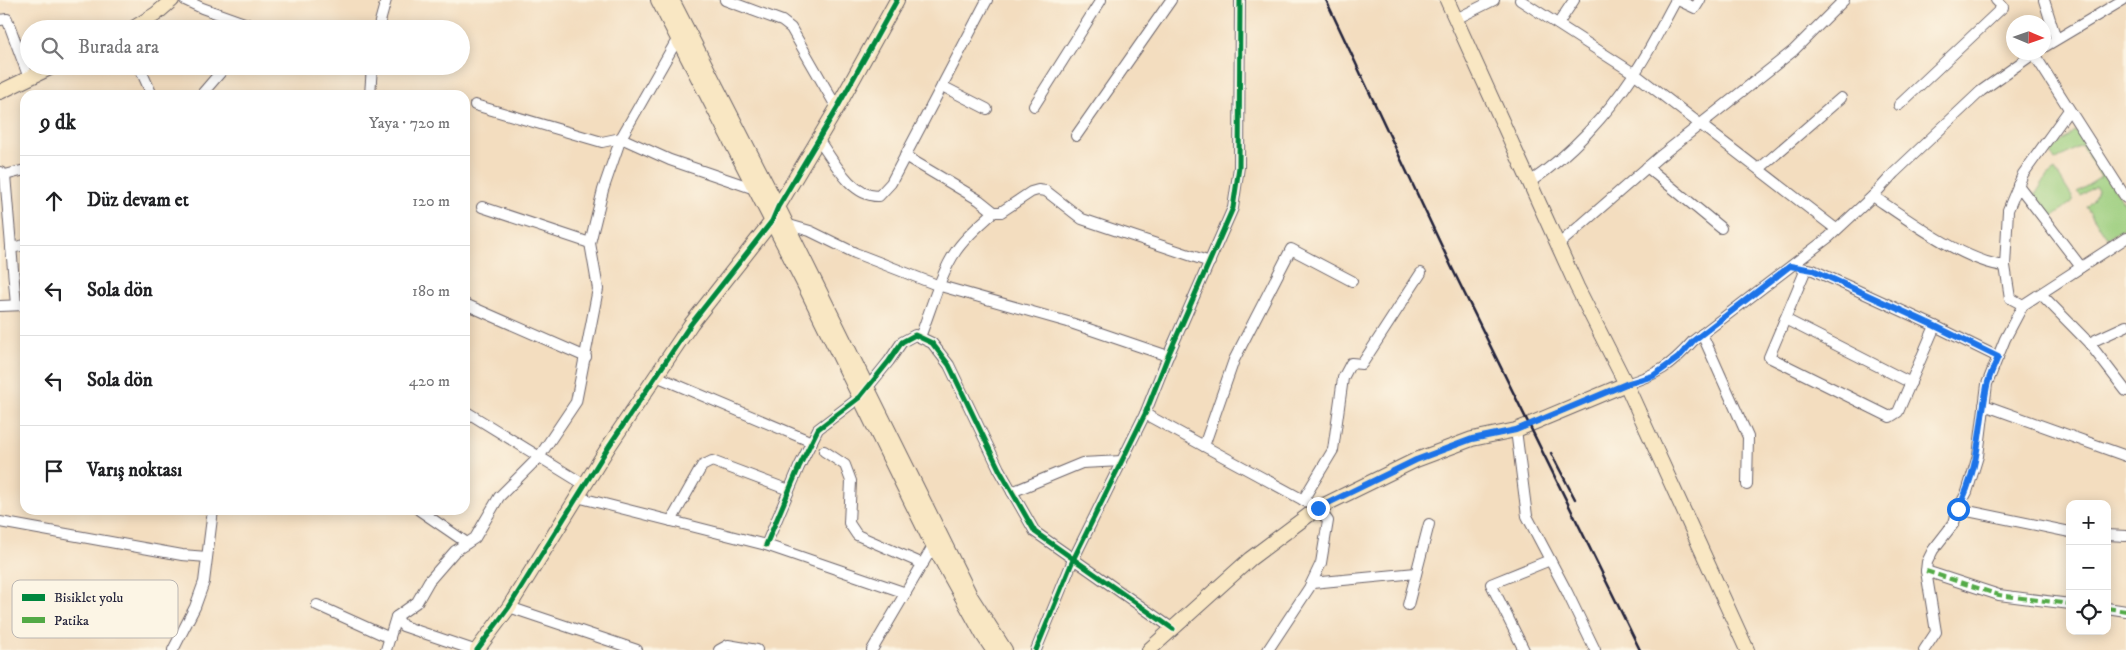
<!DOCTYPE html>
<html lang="tr">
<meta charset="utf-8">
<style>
:root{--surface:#fff;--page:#f6f6f6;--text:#202124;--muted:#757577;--line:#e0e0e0}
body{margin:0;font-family:"IM FELL DW Pica",serif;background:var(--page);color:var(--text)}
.controls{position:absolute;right:15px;bottom:15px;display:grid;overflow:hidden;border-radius:10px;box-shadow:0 2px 12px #0003}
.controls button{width:45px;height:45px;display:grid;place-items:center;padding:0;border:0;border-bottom:1px solid var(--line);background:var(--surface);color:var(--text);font:25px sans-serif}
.compass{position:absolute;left:2006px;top:15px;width:45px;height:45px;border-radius:50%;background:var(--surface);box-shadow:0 2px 12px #0003;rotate:92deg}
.stop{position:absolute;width:15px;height:15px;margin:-11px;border:4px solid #1a73e8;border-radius:50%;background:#fff}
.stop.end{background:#1a73e8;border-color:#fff;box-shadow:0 1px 5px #0008}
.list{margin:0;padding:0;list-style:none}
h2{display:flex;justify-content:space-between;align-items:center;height:65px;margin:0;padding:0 20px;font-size:21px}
h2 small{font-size:16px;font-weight:400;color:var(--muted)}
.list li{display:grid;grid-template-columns:32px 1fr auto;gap:15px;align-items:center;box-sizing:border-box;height:90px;padding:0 20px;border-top:1px solid var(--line)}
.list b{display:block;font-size:19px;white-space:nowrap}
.list em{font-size:16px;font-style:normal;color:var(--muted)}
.icon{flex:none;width:28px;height:28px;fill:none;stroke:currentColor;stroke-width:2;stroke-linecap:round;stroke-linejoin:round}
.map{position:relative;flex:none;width:2126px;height:650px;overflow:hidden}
.search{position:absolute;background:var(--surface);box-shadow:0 2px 12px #0003;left:20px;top:20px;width:450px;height:55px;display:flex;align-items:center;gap:12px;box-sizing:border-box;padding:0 18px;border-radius:28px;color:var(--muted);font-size:19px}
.panel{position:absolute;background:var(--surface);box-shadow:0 2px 12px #0003;left:20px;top:90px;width:450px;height:425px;border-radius:15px}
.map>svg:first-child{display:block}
</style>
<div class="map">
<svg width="2126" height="650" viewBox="0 0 2126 650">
<rect width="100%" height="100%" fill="#fcf5e5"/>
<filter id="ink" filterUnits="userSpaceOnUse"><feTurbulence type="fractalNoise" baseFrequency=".02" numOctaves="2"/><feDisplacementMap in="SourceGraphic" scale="10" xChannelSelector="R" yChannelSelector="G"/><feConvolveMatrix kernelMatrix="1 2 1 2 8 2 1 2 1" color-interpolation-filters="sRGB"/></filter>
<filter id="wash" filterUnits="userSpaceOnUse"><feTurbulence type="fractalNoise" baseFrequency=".0096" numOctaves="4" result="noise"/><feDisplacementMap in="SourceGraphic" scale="20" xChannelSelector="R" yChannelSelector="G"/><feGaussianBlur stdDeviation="1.12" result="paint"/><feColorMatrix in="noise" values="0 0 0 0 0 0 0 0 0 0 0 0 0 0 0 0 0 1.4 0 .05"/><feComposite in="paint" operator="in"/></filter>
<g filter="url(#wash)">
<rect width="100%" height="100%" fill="#f3ddbf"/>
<g fill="#9bce7e" stroke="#5e785c">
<path d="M2074,131L2078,133L2126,206V227L2107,238L2086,207L2093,200L2097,190L2095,186L2081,196L2077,192L2101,177L2081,145L2055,161L2050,152Z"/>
<path d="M2055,170L2072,197V202L2051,218L2035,195L2047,176Z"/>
</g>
</g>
<g filter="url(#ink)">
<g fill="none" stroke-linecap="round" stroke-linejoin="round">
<defs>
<g id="street">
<path d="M185,0L202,8L261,29"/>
<path d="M725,0L782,21L791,28L837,108"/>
<path d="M1520,0L1635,74L1836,229"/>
<path d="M1678,0L1695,8L1700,0"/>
<path d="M2044,0L2056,39"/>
<path d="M1456,19L1494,0"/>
<path d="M0,20L7,19L29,78"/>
<path d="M1558,24L1574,0"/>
<path d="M378,29L386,0"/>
<path d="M2044,47L2123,0"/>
<path d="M2034,54L2126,198"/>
<path d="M139,66L152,95"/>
<path d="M942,86L987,109"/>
<path d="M201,95L226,66"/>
<path d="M370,95L372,66"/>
<path d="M475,105L602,142L621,138L670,160L755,189"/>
<path d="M1899,105L2003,7L1996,0"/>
<path d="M1034,106L1101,0"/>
<path d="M1076,136L1171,0"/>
<path d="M818,139C833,160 851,197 879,196L891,183L987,0"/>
<path d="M905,156L979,200L994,212H1001L1031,192L1038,190L1046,191L1082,219L1210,262"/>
<path d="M1647,167L1721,228"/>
<path d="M1759,169L1841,98"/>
<path d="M0,172L5,175L16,305"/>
<path d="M5,175L25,170"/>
<path d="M1530,182C1570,155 1607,115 1634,74C1650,51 1662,25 1676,0"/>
<path d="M2018,185L2081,267"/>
<path d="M1873,196L1894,173L1981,91L2036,52"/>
<path d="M482,207L590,243"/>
<path d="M782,223L810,231L855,253L937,285L1068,322L1168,356"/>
<path d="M1558,245L1659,157L1793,51L1844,0"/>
<path d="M11,248L25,245"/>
<path d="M2005,266L2010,298L2023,305"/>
<path d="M1801,268L1813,270L1935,326L1998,357"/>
<path d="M1806,269L1769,357L1890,417L1898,412L1935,326"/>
<path d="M2041,294L2089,343L2126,391"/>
<path d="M465,304L586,357"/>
<path d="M0,306L25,305"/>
<path d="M1785,319L1911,383"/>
<path d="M1702,334L1748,437L1747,485"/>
<path d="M920,337C930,312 941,272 956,251C966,236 981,224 994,212"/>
<path d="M2089,343L2126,326"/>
<path d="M656,376L812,442"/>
<path d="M1626,384C1658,374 1670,367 1693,341L1829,237L1873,196C1907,219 1965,262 2005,266L2008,210L2023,174L2069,110"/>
<path d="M1984,405L2126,456"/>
<path d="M465,411L585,485"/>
<path d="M1145,414L1318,508L1328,521L1321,563L1309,588L1268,650"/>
<path d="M1516,430L1527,516L1567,592L1595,650"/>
<path d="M1204,446L1234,360L1291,249L1352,281"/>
<path d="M824,451L845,465L851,481L849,523L857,535L923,564"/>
<path d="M1012,492L1082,463L1122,461"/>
<path d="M577,497L766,545L906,593"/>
<path d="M1303,500L1333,450L1343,378L1351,363L1362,364L1421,273"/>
<path d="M1958,509L2070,532"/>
<path d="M419,510L467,543"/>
<path d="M671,521L702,466L712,461L789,490"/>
<path d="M0,522L182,555L207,557"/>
<path d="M2107,535L2126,536"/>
<path d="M766,545L799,467L818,429L860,397L889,361L902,342L915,335L932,343L949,365L999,469L1035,532L1173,629"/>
<path d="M1926,571L1999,595L2070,604"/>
<path d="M1312,583L1416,573"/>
<path d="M317,605L390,638"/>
<path d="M1408,605L1429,524"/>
<path d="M509,607L637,650"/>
<path d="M2107,608L2126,611"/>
<path d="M396,617L403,626L474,650"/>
<path d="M173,650L195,607L204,582L213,510"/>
<path d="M386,650L396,617L417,602L429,581L455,551L475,538L499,497L539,457L576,402L598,289L590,243L603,190L621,138L678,38"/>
<path d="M719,650L728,645L757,650"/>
<path d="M872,650L936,541"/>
<path d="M1036,650L1073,560L1145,414L1168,356L1233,208L1239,167L1240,0"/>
<path d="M1524,650L1491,584L1550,560"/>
<path d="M1924,650L1936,632L1926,571L1927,562L1933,550L1954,523L1958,509L1967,492L1978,456L1987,384L2005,339L2023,305L2126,238"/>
</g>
<g id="secondary">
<path d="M658,0L802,280L927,534L983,635L993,650"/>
<path d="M672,0L778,207L971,597L1005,650"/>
<path d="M1447,0L1577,287L1626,384L1747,650"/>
<path d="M132,29L156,14L172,0"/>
<path d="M0,92L54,66"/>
<path d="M477,650L509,607L609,446L691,324L772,221L778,207L837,108L897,0"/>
<path d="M1149,650L1250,559L1318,508L1416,460L1472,439L1516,430L1626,384"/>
</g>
</defs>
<use href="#street" stroke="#6b6369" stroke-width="12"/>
<use href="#secondary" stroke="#6b6369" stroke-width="16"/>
<use href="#street" stroke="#fff" stroke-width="10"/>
<use href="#secondary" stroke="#f9e7c3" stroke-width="14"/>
<g stroke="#22223b" stroke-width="2.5">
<path d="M1326,0L1452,268L1640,650"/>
<path d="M1551,453L1575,499"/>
</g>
<g stroke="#53aa46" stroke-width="4" stroke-dasharray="8 4" stroke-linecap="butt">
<path d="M1926,571L1999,595L2070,604"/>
<path d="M2107,608L2126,611"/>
</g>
<defs>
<g id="cycleway">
<path d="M766,545L799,467L818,429L860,397L889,361L902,342L915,335L932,343L949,365L999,469L1035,532L1173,629"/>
<path d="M477,650L509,607L609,446L691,324L772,221L778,207L837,108L897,0"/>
<path d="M1036,650L1073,560L1145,414L1168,356L1233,208L1239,167L1240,0"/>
</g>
</defs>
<use href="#cycleway" stroke="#fcf5e5" stroke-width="8"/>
<use href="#cycleway" stroke="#00873e" stroke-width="5"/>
</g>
</g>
<g fill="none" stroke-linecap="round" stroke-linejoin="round" filter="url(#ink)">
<path stroke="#1a73e8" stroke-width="6" d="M1318,508L1416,460L1472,439L1516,430L1626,384L1653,376L1678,358L1693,341L1790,266L1813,270L1935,326L1998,357C1994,367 1989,376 1987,386C1978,431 1980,467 1958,509"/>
</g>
<rect x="12" y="580" width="166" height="58" rx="8" fill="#fcf5e5" stroke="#bbb6b2" stroke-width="1"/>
<rect x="22" y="594" width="23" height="7" fill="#00873e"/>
<rect x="22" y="617" width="23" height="6" fill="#53aa46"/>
<g font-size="14" fill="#22223b">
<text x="54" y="602">Bisiklet yolu</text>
<text x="54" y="625">Patika</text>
</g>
</svg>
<div class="controls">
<button>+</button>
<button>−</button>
<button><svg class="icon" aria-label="locate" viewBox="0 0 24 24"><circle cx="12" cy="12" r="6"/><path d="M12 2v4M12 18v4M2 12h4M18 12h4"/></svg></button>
</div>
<svg class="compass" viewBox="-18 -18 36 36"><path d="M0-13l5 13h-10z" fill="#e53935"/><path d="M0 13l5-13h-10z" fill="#757577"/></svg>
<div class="stop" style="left:1958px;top:509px"></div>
<div class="stop end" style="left:1318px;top:508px"></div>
<div class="search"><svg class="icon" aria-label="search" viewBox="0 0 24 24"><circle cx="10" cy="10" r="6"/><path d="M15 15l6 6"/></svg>Burada ara</div>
<section class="panel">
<h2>9 dk<small>Yaya · 720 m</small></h2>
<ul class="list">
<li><svg class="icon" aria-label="ahead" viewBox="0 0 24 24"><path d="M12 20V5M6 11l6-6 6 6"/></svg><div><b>Düz devam et</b></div><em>120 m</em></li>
<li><svg class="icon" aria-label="left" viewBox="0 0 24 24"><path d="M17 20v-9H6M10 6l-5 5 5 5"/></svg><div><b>Sola dön</b></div><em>180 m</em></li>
<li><svg class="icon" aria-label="left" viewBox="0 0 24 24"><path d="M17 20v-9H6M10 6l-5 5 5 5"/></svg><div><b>Sola dön</b></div><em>420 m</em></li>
<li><svg class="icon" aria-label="arrive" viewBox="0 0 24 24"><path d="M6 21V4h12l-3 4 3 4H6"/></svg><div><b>Varış noktası</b></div></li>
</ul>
</section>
</div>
